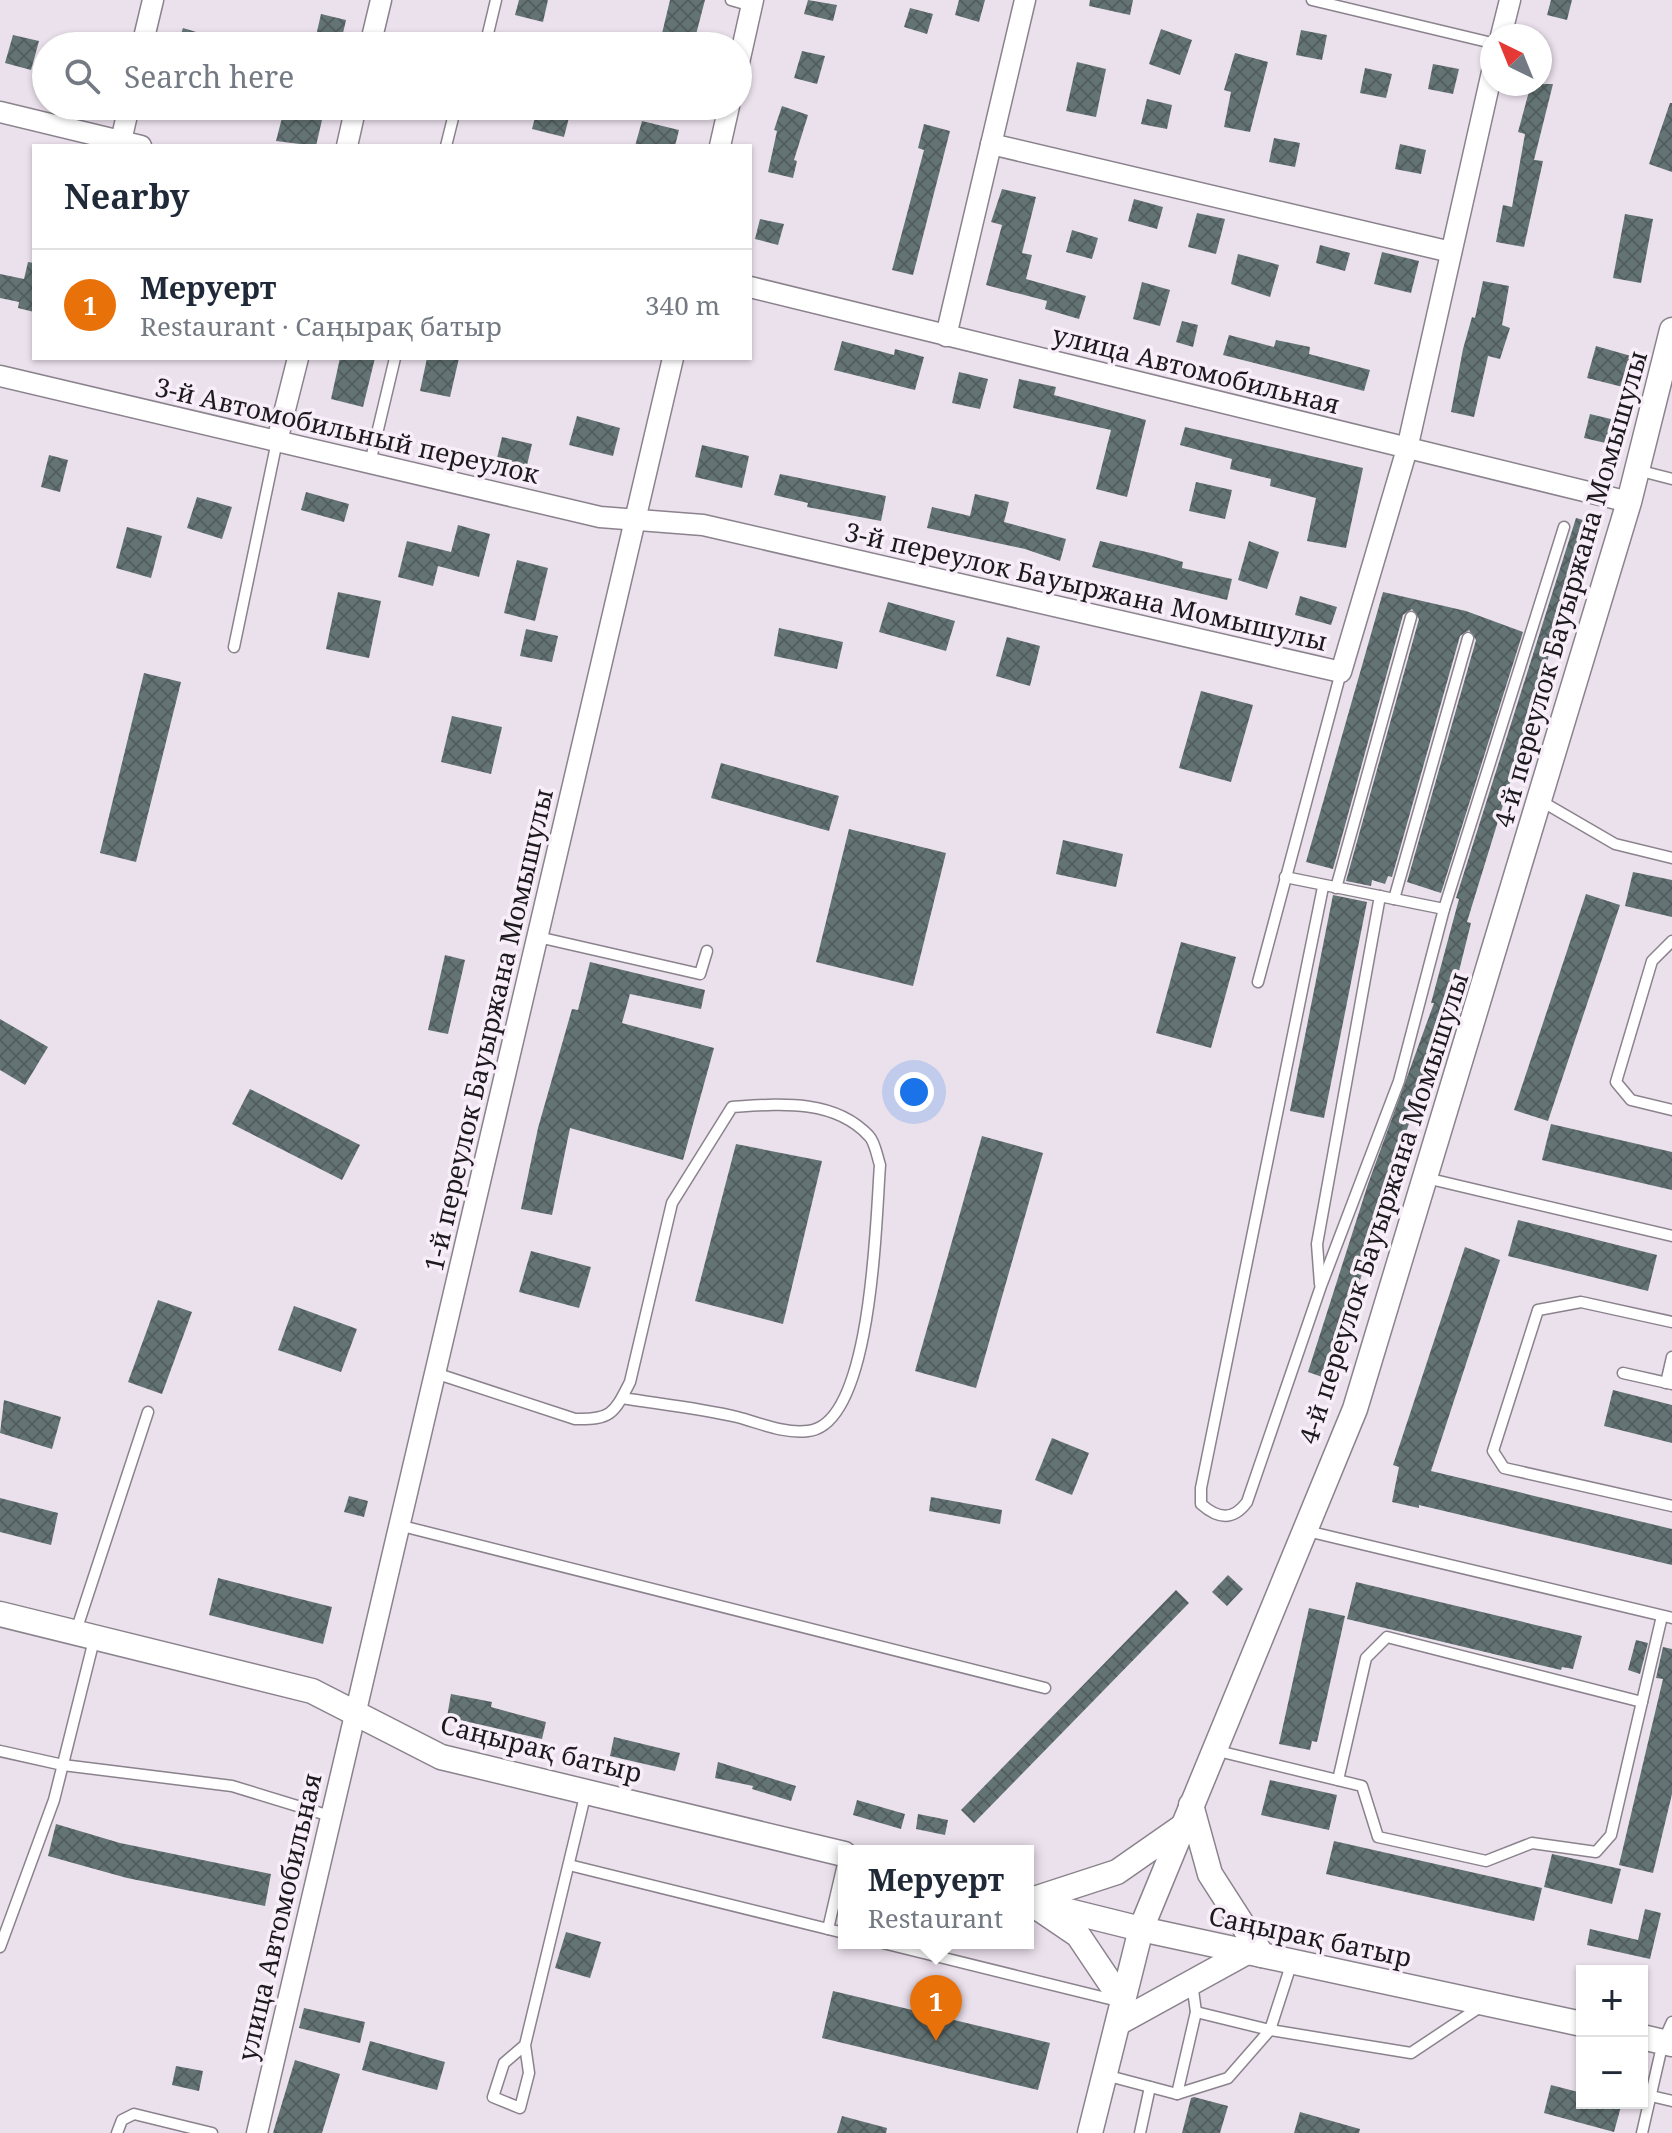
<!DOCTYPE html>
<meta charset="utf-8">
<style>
:root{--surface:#fff;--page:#f6f6f7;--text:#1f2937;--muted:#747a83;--line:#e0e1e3;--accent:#d93025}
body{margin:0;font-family:"Noto Serif",serif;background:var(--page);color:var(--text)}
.controls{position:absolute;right:24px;bottom:24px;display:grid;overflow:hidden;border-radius:0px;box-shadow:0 2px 6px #0004}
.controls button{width:72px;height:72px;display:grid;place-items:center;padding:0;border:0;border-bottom:2px solid var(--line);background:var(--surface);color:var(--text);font:40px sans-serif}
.compass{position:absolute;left:1480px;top:24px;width:72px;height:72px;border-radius:50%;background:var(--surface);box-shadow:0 2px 6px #0004;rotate:317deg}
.you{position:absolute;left:914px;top:1092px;width:28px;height:28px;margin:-20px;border:6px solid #fff;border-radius:50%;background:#1a73e8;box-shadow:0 0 0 12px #1a73e833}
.badge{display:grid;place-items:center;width:52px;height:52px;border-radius:50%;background:var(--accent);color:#fff;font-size:26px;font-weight:700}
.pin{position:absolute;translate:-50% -66px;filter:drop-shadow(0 2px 4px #0008)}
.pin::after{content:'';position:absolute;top:42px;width:28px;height:24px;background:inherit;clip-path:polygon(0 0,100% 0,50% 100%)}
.popup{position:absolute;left:838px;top:1845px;width:196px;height:104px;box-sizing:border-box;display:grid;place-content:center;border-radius:0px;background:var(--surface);filter:drop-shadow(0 2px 6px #0005);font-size:26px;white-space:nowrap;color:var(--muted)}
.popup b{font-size:30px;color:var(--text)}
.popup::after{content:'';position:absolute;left:50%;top:100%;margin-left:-16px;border:16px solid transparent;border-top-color:var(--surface)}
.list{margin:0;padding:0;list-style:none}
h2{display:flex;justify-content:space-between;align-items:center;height:104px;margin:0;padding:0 32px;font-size:34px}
h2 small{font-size:26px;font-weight:400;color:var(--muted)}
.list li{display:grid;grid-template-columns:52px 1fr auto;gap:24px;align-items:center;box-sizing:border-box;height:112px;padding:0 32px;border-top:2px solid var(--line)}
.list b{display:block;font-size:30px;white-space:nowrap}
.list p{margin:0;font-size:26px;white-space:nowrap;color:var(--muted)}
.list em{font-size:26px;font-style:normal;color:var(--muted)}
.icon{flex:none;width:44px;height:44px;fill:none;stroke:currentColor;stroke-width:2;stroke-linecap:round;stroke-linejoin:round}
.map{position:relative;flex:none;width:1672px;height:2133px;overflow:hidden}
.search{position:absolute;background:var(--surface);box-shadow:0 2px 6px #0004;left:32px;top:32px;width:720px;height:88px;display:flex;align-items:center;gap:20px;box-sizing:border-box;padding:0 28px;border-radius:44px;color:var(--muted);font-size:30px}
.panel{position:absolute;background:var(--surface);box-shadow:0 2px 6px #0004;left:32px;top:144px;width:720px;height:216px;border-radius:0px}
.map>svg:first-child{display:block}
</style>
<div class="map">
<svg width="1672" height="2133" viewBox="0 0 1672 2133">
<defs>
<pattern id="building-cross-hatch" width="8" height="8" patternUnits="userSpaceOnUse" patternTransform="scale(2)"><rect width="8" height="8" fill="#647474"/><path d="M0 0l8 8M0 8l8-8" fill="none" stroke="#525e5f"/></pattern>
</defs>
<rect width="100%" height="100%" fill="#ebe1ed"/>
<g fill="url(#building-cross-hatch)">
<path d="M519,0H548L543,22L515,15Z"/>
<path d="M670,0H705L693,46H659Z"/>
<path d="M808,0L837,5L833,21L804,14Z"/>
<path d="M959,0H985L979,22L955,15Z"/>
<path d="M1090,0H1133L1130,15L1089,6Z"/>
<path d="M1551,0H1572L1567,20L1547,15Z"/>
<path d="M910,8L933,14L927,34L904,27Z"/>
<path d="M321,14L346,20L341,42L316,36Z"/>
<path d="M183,28L229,42L228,46H177Z"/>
<path d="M1161,29L1192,40L1180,75L1149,64Z"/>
<path d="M1301,30L1327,35L1322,60L1296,55Z"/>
<path d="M13,35L39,41L31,70L5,63Z"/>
<path d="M802,51L825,56L817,84L794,78Z"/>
<path d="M1235,53L1268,62L1250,132L1224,127L1231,92L1224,90Z"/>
<path d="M1077,62L1106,69L1096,117L1066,111Z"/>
<path d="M1433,64L1459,69L1453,94L1428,89Z"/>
<path d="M1365,68L1392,74L1386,98L1360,93Z"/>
<path d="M1531,84H1553L1534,160L1543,161L1524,247L1496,242L1503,205L1512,207L1525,134L1518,132Z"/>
<path d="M1147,99L1172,105L1167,129L1141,124Z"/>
<path d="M1670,103H1672V172L1649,164Z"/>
<path d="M538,106H572L564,137L532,129Z"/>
<path d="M782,106L808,115L794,160L797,161L793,178L768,172L777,131L774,130Z"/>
<path d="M284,110L322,120L316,146L276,141Z"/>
<path d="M642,121L679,130L675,146H635Z"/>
<path d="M924,124L950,131L913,275L892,270L924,150L918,148Z"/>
<path d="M1274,138L1300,143L1295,167L1269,162Z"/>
<path d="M1400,144L1426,150L1421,174L1395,169Z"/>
<path d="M1002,189L1036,197L1022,253L1032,255L1026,279L1086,296L1079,319L1045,309L1047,301L986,285L1002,225L991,222Z"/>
<path d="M1134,199L1163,207L1157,229L1128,221Z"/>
<path d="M1197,213L1225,219L1216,254L1188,247Z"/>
<path d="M1625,214L1653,219L1641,283L1613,278Z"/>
<path d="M760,219L784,224L778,245L755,239Z"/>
<path d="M1072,230L1098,238L1092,259L1066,252Z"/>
<path d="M1320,245L1350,253L1345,271L1316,263Z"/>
<path d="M1382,252L1419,261L1411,293L1374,284Z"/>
<path d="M1238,254L1279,265L1270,297L1231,284Z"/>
<path d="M28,262L34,263V312L18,308L19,302L0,298V274L24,279Z"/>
<path d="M1483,281L1509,286L1502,325L1510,328L1500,359L1488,356L1474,417L1451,412L1463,349L1472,317L1475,318Z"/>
<path d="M1142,282L1170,290L1160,326L1133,319Z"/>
<path d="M1182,321L1198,325L1193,347L1176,342Z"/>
<path d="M1229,335L1274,347L1276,340L1310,347L1309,354L1370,370L1364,391L1223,355Z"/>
<path d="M842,341L894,355L895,349L924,357L915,390L834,370Z"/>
<path d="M1596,346L1631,356L1623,387L1587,378Z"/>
<path d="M340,358H375L363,407L331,399Z"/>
<path d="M427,358H459L450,397L420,391Z"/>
<path d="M959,372L988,379L980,409L952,403Z"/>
<path d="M1019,379L1056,387L1054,395L1146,420L1127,497L1096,489L1111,430L1013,408Z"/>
<path d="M1590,414L1619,421L1614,445L1584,438Z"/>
<path d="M577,416L620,428L613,456L569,445Z"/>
<path d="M1185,427L1363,468L1346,548L1307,541L1316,498L1270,486L1271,479L1230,469L1232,459L1180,445Z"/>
<path d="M502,437L532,444L524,478L494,471Z"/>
<path d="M702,445L749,456L742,488L695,477Z"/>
<path d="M49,455L68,460L60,492L41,487Z"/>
<path d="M780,474L886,496L881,521L807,507L808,503L774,495Z"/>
<path d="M1196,482L1232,490L1225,519L1189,511Z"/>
<path d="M306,492L349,504L344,522L301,510Z"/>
<path d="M975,494L1009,502L1004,522L1066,539L1060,561L1025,549L927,528L932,507L970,516Z"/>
<path d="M197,497L232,507L222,539L187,528Z"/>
<path d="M1576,518L1590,522L1467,922L1471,923L1448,1015L1392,1171L1395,1172L1328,1379L1308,1372L1368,1184L1434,1003H1431L1459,899L1456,898Z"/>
<path d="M458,525L490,534L479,577L438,566L433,586L398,577L407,541L451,552Z"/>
<path d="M127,527L162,536L151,578L116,568Z"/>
<path d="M1100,541L1155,554L1183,562L1182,568L1232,579L1227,600L1092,567Z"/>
<path d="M1249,541L1279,552L1267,589L1238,580Z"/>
<path d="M517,560L548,568L535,621L504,613Z"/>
<path d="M338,592L381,601L369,658L326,649Z"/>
<path d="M1383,592L1466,611L1523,632L1441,893L1407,882L1476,640L1469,630L1460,636L1392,877L1388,876L1385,884L1372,880L1371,886L1346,881L1419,619L1412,609L1403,615L1333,869L1306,862Z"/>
<path d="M1300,596L1337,607L1331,625L1295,615Z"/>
<path d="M888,602L955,621L946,651L879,632Z"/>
<path d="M779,628L843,642L837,669L774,656Z"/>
<path d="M526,629L558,636L552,662L520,656Z"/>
<path d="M1007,637L1040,646L1030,686L996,676Z"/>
<path d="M144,673L181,682L136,862L100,853Z"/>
<path d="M1201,691L1253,705L1231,782L1179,768Z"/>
<path d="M452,716L502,727L491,774L441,762Z"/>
<path d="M721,763L839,796L829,831L711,798Z"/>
<path d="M849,829L946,853L913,986L816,962Z"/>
<path d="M1063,840L1123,854L1116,887L1056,874Z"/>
<path d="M1633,872L1672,880V917L1625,906Z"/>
<path d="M1586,894L1620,905L1548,1121L1514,1110Z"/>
<path d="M1333,895L1367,902L1324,1118L1290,1111Z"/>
<path d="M1181,942L1236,957L1211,1048L1156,1033Z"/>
<path d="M445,955L465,960L448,1034L428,1030Z"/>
<path d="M590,962L705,990L701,1009L630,994L622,1023L714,1048L683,1160L570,1128L552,1215L521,1209L538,1128L572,1009L578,1010Z"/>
<path d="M0,1019L48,1047L25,1085L0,1070Z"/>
<path d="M250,1089L360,1145L342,1180L232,1124Z"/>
<path d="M1551,1124L1672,1152V1190L1542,1160Z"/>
<path d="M982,1136L1043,1153L976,1388L915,1371Z"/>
<path d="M736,1144L822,1161L783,1324L695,1301Z"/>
<path d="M1518,1220L1657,1255L1648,1291L1508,1256Z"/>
<path d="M1465,1247L1500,1260L1431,1471L1672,1529V1565L1419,1505V1508L1392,1502L1399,1467L1393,1465Z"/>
<path d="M531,1251L591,1267L579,1308L519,1292Z"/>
<path d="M158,1300L192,1312L162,1394L128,1382Z"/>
<path d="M294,1306L357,1329L341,1372L278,1350Z"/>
<path d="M1613,1390L1672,1405V1443L1604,1426Z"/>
<path d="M4,1400L61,1417L52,1449L0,1433Z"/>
<path d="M1052,1438L1089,1453L1072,1495L1035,1480Z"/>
<path d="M349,1496L368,1501L364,1517L344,1512Z"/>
<path d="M931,1497L1002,1510L1000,1524L929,1511Z"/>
<path d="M0,1498L58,1513L51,1545L0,1532Z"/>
<path d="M1228,1575L1243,1589L1227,1606L1212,1592Z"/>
<path d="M218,1578L332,1607L323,1644L209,1615Z"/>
<path d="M1356,1582L1582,1636L1573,1669L1562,1667L1561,1670L1347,1619Z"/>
<path d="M1176,1590L1189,1603L974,1823L961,1810Z"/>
<path d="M1309,1608L1345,1616L1317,1742L1312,1741L1310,1750L1279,1744Z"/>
<path d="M1636,1640L1648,1643L1640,1674L1628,1670Z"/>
<path d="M1663,1647L1672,1649V1794L1653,1873L1619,1865L1663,1679L1656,1678Z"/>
<path d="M451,1694L492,1702L491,1707L546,1722L542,1739L447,1717Z"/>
<path d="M614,1737L680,1753L675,1771L610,1756Z"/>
<path d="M718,1762L796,1786L791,1801L752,1789L753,1786L715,1778Z"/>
<path d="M1270,1780L1337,1795L1329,1830L1261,1815Z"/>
<path d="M857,1800L905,1814L901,1829L853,1815Z"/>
<path d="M918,1814L948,1820L945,1835L916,1829Z"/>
<path d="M56,1824L120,1843L271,1874L265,1906L127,1878L48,1856Z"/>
<path d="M1334,1841L1542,1888L1534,1921L1326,1874Z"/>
<path d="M1552,1854L1621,1869L1612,1904L1544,1887Z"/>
<path d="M1645,1909L1661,1913L1650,1959L1587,1945L1590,1929L1638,1940Z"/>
<path d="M566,1932L601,1942L590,1978L555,1968Z"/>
<path d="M833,1991L1050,2043L1038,2090L822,2038Z"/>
<path d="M304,2008L365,2022L360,2043L299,2028Z"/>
<path d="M370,2041L445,2062L437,2090L362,2070Z"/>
<path d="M295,2060L340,2074L322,2133H273Z"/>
<path d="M176,2066L203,2071L199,2091L172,2085Z"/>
<path d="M1551,2085L1582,2093V2103H1622L1614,2132L1544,2113Z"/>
<path d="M1194,2097L1228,2106L1220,2133H1182L1191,2098Z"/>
<path d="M1300,2112L1360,2129L1359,2133H1294Z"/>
<path d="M842,2116L887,2128L886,2133H837Z"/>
</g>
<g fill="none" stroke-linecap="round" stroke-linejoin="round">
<defs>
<g id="service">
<path d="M731,0L752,6"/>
<path d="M1312,0L1492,43"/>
<path d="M485,46L496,0"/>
<path d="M446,146L456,106"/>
<path d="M370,463L395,358"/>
<path d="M1637,470L1672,479"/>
<path d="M234,647L277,441"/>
<path d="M1541,801L1615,844L1672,858"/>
<path d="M1285,877L1444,909L1399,1081L1321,1286L1247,1502C1233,1521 1218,1519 1201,1504V1488L1323,887"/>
<path d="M1336,888L1411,617"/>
<path d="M1394,899L1468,638"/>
<path d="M1444,909L1564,527"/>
<path d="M538,937L700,974L707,951"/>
<path d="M1672,941L1652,961L1616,1082L1631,1100L1672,1110"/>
<path d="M1258,982L1341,672"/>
<path d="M1426,1178L1672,1236"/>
<path d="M1320,1284L1317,1244L1380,896"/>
<path d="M1672,1322L1581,1302L1538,1310L1493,1451L1504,1468L1672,1506"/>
<path d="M435,1373L575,1419C612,1420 614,1413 630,1382L672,1203L732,1107C778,1104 834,1098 869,1136C875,1142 877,1156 880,1165C876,1215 873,1425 808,1431C784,1434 760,1423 737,1417C699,1408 660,1404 622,1398"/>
<path d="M1623,1373L1672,1384"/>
<path d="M1666,1383L1672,1357"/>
<path d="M398,1525L1045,1688"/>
<path d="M1307,1531L1672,1618"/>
<path d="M76,1631L148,1412"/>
<path d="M1214,1750L1362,1786L1378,1837L1486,1861L1532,1843L1596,1852L1611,1835L1662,1616"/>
<path d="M0,1751L63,1765L232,1786L330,1816"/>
<path d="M1338,1780L1366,1658L1387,1637L1642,1702"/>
<path d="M569,1865L844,1933"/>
<path d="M828,1929L844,1860"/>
<path d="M883,1943L1118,2001"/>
<path d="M0,1947L54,1800L94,1640"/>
<path d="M1196,2012L1270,2030L1411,2053L1480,2007"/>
<path d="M525,2045L529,2073L520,2108L493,2097L504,2063L525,2045L586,1792"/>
<path d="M1105,2075L1177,2094L1228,2078L1270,2030L1292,1962"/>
<path d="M1177,2094L1196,2012L1192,1983"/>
<path d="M1651,2096L1672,2101"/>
<path d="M117,2133L122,2120L134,2114L212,2133"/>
<path d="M1140,2133L1150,2087"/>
<path d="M1642,2133L1663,2042L1672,2022"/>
</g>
<g id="minor">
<path d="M1501,36L1510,0"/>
<path d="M142,46L153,0"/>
<path d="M370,46L381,0"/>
<path d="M738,67L753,0"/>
<path d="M0,112L141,146"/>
<path d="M121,141L129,106"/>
<path d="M991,144L1451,252"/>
<path d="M347,146L356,106"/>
<path d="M720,146L729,106"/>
<path d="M750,287L1629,502"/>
<path d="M946,336L1025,0"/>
<path d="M0,376L600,517L703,525L1341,672L1407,449L1492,72"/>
<path d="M277,441L298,358"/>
<path d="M257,2133L673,358"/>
</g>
<g id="tertiary">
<path d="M0,1614L312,1691L441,1757L844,1854"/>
<path d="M1191,1805L1210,1874L1262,1955"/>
<path d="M1028,1901L1141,1929L1582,2024"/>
<path d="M1123,2002L1078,1935L1028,1901L1117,1872L1183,1826"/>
<path d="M1118,2023L1247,1952"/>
<path d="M1642,2037L1672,2044"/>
<path d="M1090,2133L1141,1929L1355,1409L1629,502L1672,330"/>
</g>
</defs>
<use href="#service" stroke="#8a828c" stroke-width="13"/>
<use href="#minor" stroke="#8a828c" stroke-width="23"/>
<use href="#tertiary" stroke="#8a828c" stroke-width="27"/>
<use href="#service" stroke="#fff" stroke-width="10"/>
<use href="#minor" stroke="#fff" stroke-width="20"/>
<use href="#tertiary" stroke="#fff" stroke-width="24"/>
</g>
<g text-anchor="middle" stroke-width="7" stroke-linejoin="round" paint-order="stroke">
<g font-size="26" fill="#1d1a1e" stroke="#f8eefa">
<text transform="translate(1196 370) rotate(14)" y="9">улица Автомобильная</text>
<text transform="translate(347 431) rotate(13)" y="9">3-й Автомобильный переулок</text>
<text transform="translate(1086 587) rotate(13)" y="9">3-й переулок Бауыржана Момышулы</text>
<text transform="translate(1571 589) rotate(-74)" y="9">4-й переулок Бауыржана Момышулы</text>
<text transform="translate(489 1030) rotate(-77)" y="9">1-й переулок Бауыржана Момышулы</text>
<text transform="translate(1384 1208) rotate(-72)" y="9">4-й переулок Бауыржана Момышулы</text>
<text transform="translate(541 1749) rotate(14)" y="9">Саңырақ батыр</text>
<text transform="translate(280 1917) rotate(-77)" y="9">улица Автомобильная</text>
<text transform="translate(1310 1937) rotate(12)" y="9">Саңырақ батыр</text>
</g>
</g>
</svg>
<div class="controls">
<button>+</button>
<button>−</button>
</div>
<svg class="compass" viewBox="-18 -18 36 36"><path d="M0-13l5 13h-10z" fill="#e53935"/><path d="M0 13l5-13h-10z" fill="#747a83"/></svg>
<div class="you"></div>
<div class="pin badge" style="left:936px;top:2041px;background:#e8710a">1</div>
<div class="popup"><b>Меруерт</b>Restaurant</div>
<div class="search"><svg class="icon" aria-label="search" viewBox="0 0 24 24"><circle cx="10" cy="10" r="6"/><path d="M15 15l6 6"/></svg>Search here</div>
<section class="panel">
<h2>Nearby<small></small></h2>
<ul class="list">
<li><span class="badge" style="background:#e8710a">1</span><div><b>Меруерт</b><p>Restaurant · Саңырақ батыр</p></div><em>340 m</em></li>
</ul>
</section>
</div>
